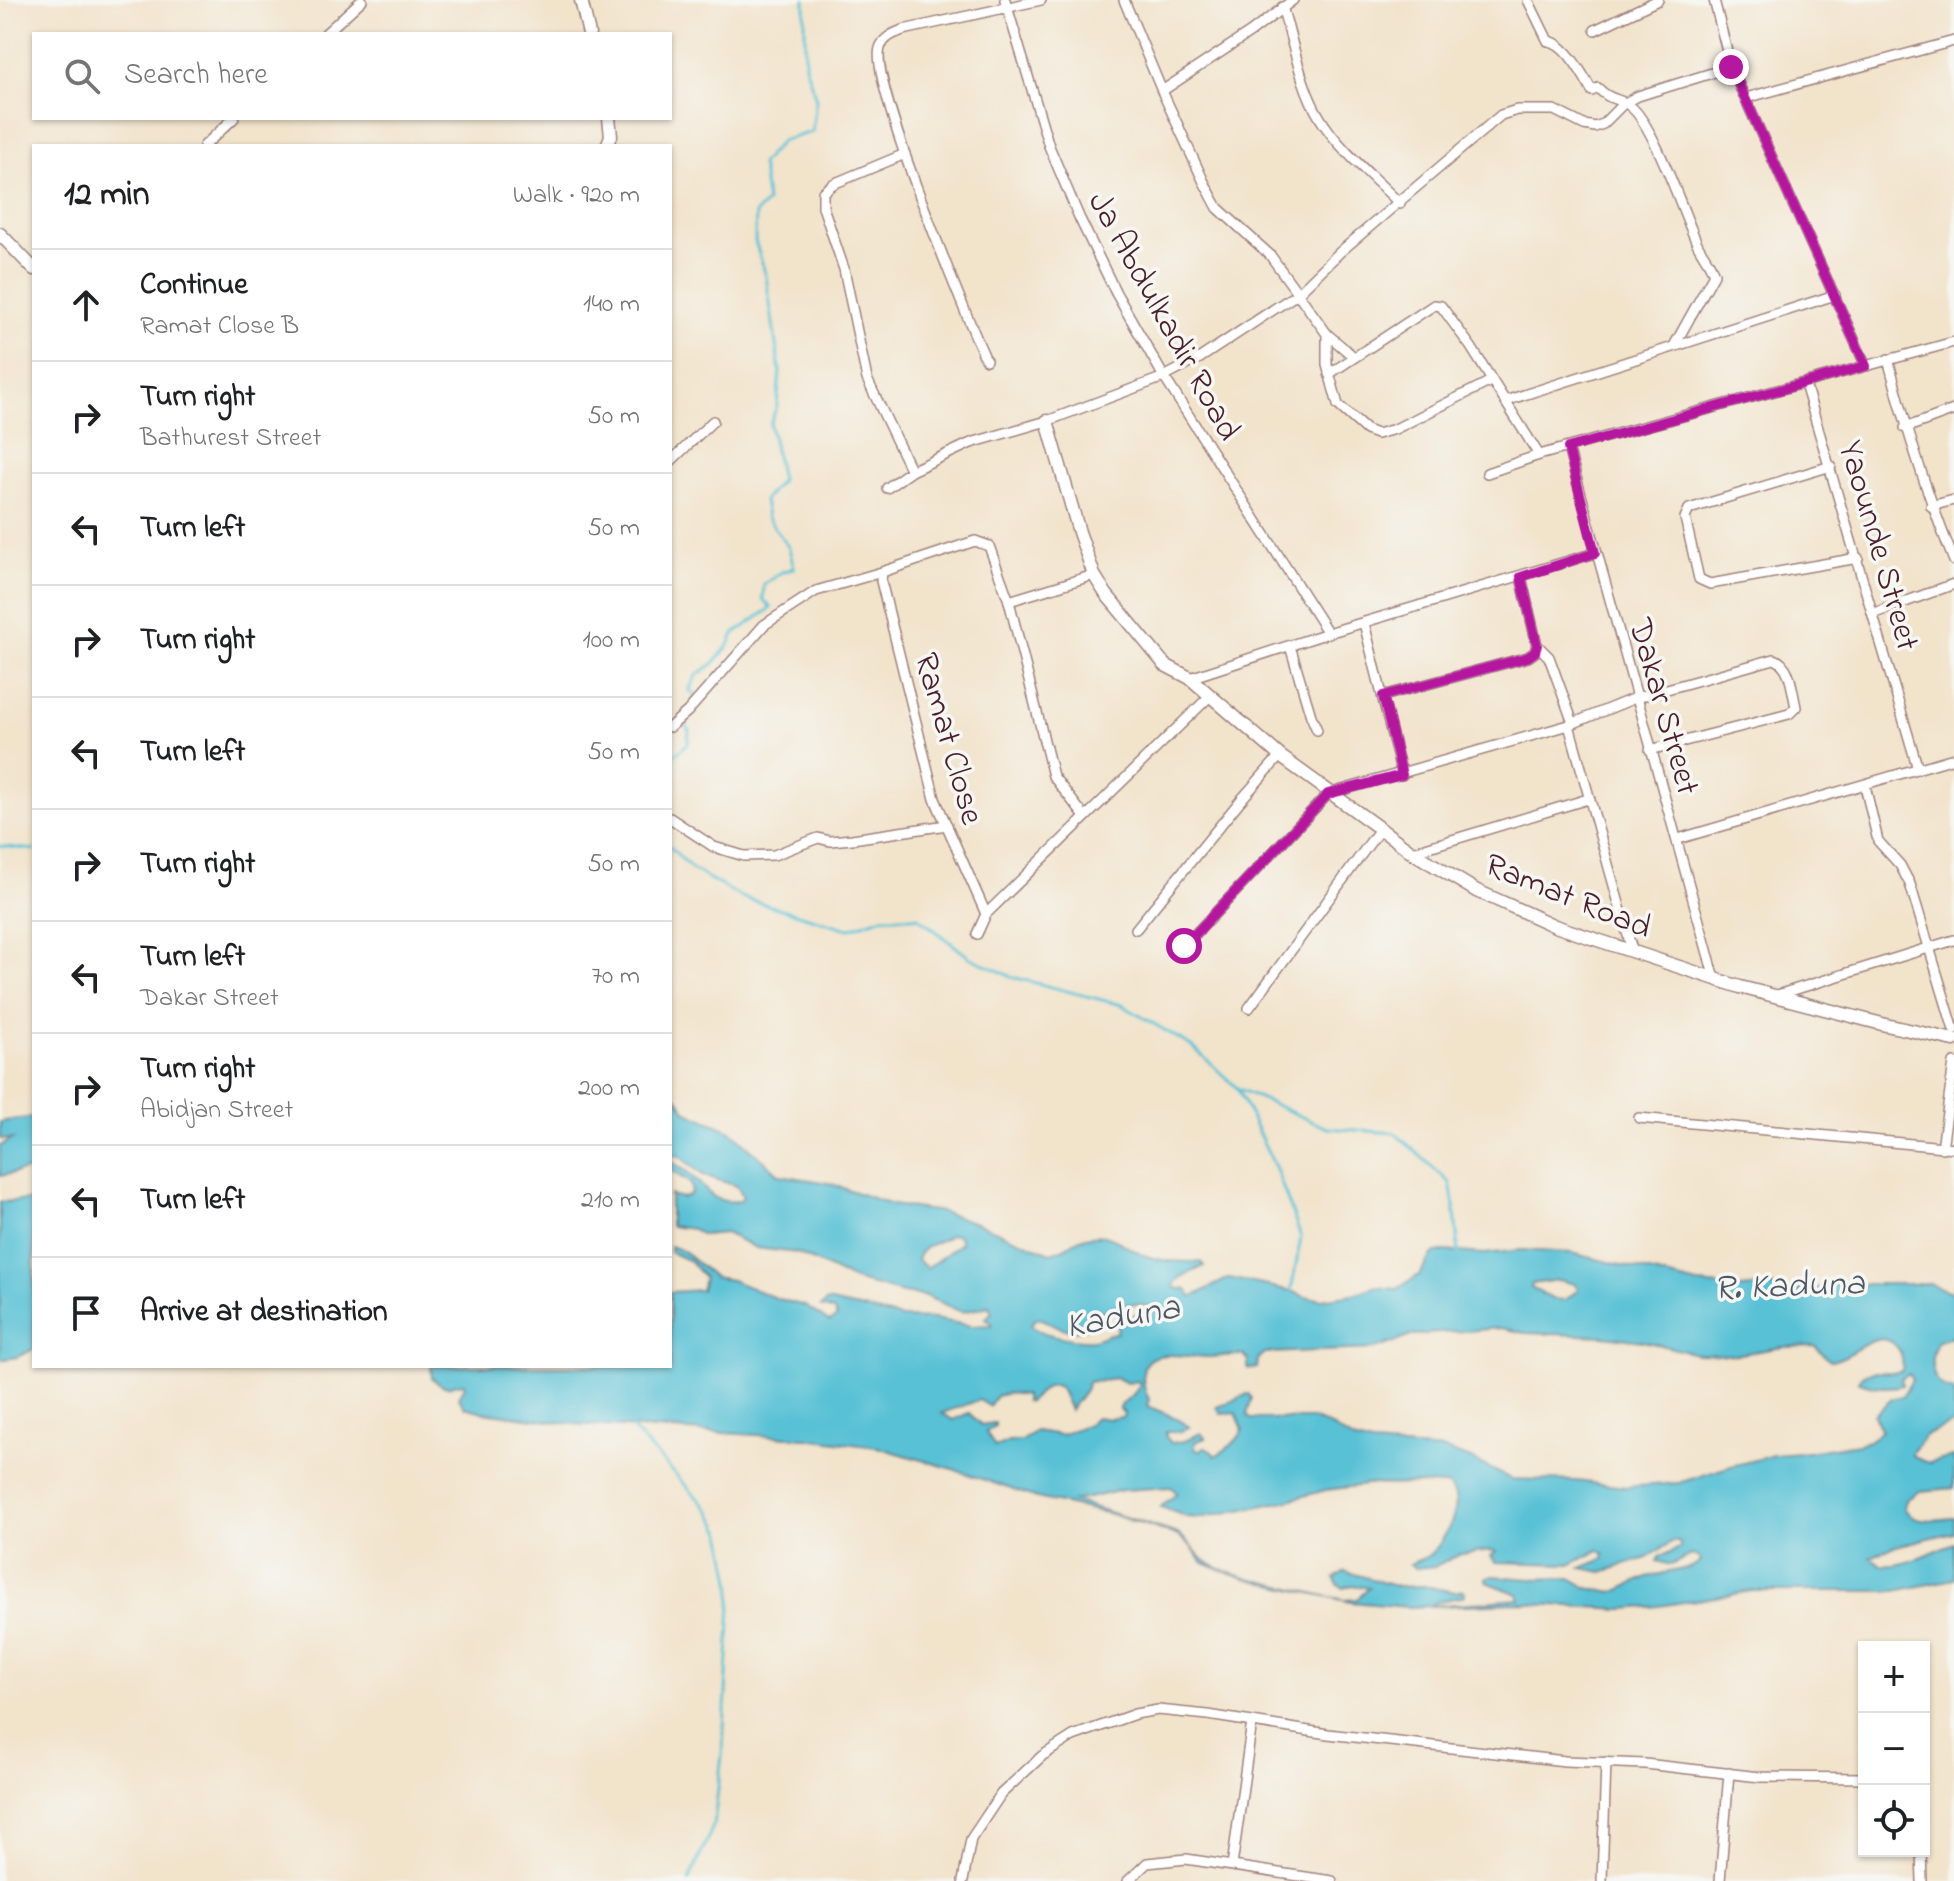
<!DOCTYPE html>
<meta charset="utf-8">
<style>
:root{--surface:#fff;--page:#f6f6f6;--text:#202124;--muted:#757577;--line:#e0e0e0}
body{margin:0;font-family:"Indie Flower",sans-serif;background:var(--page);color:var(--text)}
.controls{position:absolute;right:24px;bottom:24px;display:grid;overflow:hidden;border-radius:0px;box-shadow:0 2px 6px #0004}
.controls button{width:72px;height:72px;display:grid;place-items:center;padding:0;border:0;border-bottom:2px solid var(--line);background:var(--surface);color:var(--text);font:40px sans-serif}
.stop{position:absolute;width:24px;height:24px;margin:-18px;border:6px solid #b5179e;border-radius:50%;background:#fff}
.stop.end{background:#b5179e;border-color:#fff;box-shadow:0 2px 8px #0008}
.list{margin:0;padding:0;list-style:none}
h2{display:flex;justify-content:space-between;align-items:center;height:104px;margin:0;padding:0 32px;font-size:34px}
h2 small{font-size:26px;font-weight:400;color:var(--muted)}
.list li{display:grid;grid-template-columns:52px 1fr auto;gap:24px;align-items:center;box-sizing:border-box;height:112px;padding:0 32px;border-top:2px solid var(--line)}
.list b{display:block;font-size:30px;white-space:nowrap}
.list p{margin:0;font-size:26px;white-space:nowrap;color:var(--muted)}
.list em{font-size:26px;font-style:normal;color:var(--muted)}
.icon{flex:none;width:44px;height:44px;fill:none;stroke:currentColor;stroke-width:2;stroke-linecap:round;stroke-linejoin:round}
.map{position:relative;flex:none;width:1954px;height:1881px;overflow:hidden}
.search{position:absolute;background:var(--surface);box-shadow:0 2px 6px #0004;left:32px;top:32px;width:640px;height:88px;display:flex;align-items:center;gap:20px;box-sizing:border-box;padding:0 28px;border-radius:0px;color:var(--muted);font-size:30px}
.panel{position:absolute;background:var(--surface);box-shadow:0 2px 6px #0004;left:32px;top:144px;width:640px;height:1224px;border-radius:0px}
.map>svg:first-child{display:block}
</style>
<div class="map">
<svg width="1954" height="1881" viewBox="0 0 1954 1881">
<rect width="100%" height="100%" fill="#f6f6f2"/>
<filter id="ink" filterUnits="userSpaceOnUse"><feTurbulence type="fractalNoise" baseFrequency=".0125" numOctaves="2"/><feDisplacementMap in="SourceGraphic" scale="16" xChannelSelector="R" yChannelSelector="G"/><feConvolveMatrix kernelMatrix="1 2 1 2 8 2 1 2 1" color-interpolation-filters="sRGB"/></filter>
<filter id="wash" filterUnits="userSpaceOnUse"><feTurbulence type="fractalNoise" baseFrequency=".006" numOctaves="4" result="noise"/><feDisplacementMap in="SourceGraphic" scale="32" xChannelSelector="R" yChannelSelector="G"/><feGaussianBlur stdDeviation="1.8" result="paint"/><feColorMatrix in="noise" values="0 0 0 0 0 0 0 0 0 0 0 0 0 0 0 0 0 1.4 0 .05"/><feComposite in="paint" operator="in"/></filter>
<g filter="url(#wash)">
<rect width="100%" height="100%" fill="#f2e3cb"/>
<g fill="#58c1d5" stroke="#517080" stroke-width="2" fill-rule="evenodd">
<path d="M670,1087L687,1112L731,1131L780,1175L829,1183L892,1205L942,1212L982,1225L1050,1253C1068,1251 1078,1232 1104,1236C1118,1239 1131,1250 1144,1255C1163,1263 1181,1261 1201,1262L1204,1266L1181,1277L1174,1284L1175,1288L1187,1290L1192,1297L1229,1278L1292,1291L1305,1297L1322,1299L1354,1294L1374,1287L1397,1289L1419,1275L1433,1254L1446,1251L1484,1254L1521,1250L1572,1253L1698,1284L1742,1288L1764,1286L1810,1291L1835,1284H1930L1954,1293V1336L1938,1341C1927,1359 1930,1387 1954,1391V1423L1924,1436L1912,1453L1913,1457L1929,1463L1954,1457V1488L1920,1491L1906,1500L1904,1508C1915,1525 1937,1519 1954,1518V1532L1896,1546L1871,1557L1881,1565C1907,1568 1931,1551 1954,1543V1579L1895,1591H1752L1659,1606L1623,1609L1517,1603L1408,1607L1351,1602L1231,1574L1203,1563L1190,1545L1176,1535L1111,1514L1037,1498L953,1469L877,1447L806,1438L572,1424L483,1412L465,1407L458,1397L465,1386L464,1383C448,1384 449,1393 432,1378L431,1366H670V1292L701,1290L704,1278L690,1261L670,1252V1246L683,1251L714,1277L731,1280L778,1299L805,1306L829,1322L837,1317L834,1311L821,1307L827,1301L902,1318L934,1319L972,1326L992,1325L991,1322L985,1318L992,1313L989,1306L962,1312L925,1296L903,1293L854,1280L797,1253L756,1248L725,1233L702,1235L692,1229L670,1226V1195L683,1198L690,1195L692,1189L690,1183L670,1170V1160C675,1164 680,1167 686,1171C706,1185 708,1205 740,1201L743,1196L737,1186L703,1175L678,1155L670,1156ZM951,1234L959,1236L961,1243L927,1268L917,1260C921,1244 941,1243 951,1234ZM1558,1280L1575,1284L1578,1290L1565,1300L1552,1299L1531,1288L1532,1284ZM1134,1304L1162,1308L1125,1318L1118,1323L1117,1333C1107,1333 1101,1339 1092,1340C1078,1341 1039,1335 1031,1325L1034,1320L1040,1318C1056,1325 1069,1335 1086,1328V1322C1099,1310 1117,1305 1134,1304ZM1501,1328L1525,1333L1604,1336L1643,1341L1697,1354L1734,1355L1783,1347L1812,1346L1816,1347L1830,1361C1851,1360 1876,1325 1896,1346C1903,1353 1903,1363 1902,1371C1885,1376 1868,1365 1858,1381C1871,1387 1888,1389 1902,1385L1901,1379L1909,1374L1912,1380L1902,1397L1893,1398L1874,1415L1882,1431L1869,1441L1858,1444L1801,1453L1774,1455L1728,1467L1679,1483L1626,1487L1576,1481L1511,1479L1471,1459L1445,1450L1371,1445L1353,1440L1328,1425L1311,1419H1250L1247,1414L1252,1398L1249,1394L1217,1407L1221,1414L1236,1413L1243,1429C1240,1440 1224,1452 1214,1456L1212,1451L1205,1447L1199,1451L1195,1449V1442L1205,1438L1201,1433L1184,1441L1171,1443L1166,1437V1431L1180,1432L1189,1427L1176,1418L1147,1406L1149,1399C1144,1392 1143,1383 1143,1374C1143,1345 1186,1358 1204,1357C1217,1357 1230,1355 1243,1355L1248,1360V1369L1257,1368L1258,1359L1265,1353L1375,1349L1414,1335ZM1116,1378L1127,1383L1138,1381L1140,1384C1136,1397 1124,1398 1119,1409L1124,1413L1123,1417L1109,1419L1096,1417L1088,1424L1061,1435L1035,1431L1021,1441H1009L995,1447L986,1432L995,1426V1423L981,1425L969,1413L953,1420L942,1413L979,1400L989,1406L996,1396L1008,1393L1025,1395V1401L1028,1402L1047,1386L1055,1385L1060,1388L1070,1410L1085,1390L1088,1382ZM1374,1484C1388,1486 1442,1482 1448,1486C1468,1500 1444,1541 1432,1553C1426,1559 1417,1560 1410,1564L1415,1568L1435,1566L1461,1554L1491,1550L1496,1551L1491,1556L1496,1562L1572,1564L1599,1550L1605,1554L1604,1559L1581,1568L1602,1572L1647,1558L1673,1541L1680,1543V1548L1659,1557L1657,1561L1671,1565L1691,1555L1699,1557L1701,1561L1692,1567L1647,1577L1613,1593L1588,1588L1570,1578L1530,1579L1493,1576L1486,1578L1487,1582L1518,1594L1520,1599L1432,1606L1434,1603L1465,1595V1592L1463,1590L1455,1592L1425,1586L1398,1587L1345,1571L1335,1578L1338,1585L1344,1588L1352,1585L1369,1588L1357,1599L1344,1600C1301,1590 1250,1584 1210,1564C1197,1557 1191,1542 1178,1534L1074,1501L1123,1490L1171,1487L1177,1493L1161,1507L1187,1517L1199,1518L1285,1501L1326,1490Z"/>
<path d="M34,1117V1169L0,1176V1146L12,1139H0V1122Z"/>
<path d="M34,1200V1349L17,1357L0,1360V1202Z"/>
</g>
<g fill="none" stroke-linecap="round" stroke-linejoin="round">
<g stroke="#58c1d5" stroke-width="3">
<path d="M693,701L695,694L689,691L696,676L714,663L729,645L734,634L771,608L763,599L764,585L782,572L794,568L789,548L767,517L764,500L781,480L770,424L777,406L780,371L766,276L755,241L756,213L767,202L761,164L781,141L812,132L816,99L805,65V0"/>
<path d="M670,754H676L688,743L689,731L682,717"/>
<path d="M0,846L34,850"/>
<path d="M670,847L692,869L741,897L848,929L883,917H918L969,957L1012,977L1122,1005L1193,1047L1237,1088L1327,1128L1395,1133L1450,1183L1455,1212L1459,1256"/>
<path d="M1238,1090L1276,1169L1301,1237L1291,1292"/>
<path d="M631,1428L711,1512L722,1532L732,1586L723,1746L714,1824L689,1881"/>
</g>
</g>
</g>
<g filter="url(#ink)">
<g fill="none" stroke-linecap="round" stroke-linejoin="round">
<defs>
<g id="minor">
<path d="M1005,0L1049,146L1079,217L1116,293L1164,377L1328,633"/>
<path d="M1124,0L1162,91L1203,180L1218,208L1270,255L1327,334V365L1338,405L1366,430L1377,434L1395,429L1491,381"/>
<path d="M1528,0L1548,41C1565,42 1584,76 1592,91L1598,88C1610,101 1619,98 1630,106C1653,123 1683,212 1696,241C1701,253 1710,262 1714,274L1674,346"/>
<path d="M1714,0L1731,67L1866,366"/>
<path d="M1282,7C1293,41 1301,88 1320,118C1340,151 1373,176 1400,204"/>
<path d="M1595,30L1658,0"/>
<path d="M325,34L362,0"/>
<path d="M1162,91L1251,32L1293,0"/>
<path d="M1746,98L1954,41"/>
<path d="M204,146L234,118"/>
<path d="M905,154L833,184L823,192V207L844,269L867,379L911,471"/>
<path d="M1327,334L1354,357"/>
<path d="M1888,359C1906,428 1927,495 1954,561"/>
<path d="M986,360C966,316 869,82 880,48C884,37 893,34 903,30L1041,0"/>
<path d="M1329,374L1434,305L1441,306L1471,347L1539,455"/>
<path d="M1805,384L1918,769"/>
<path d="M1505,401L1835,295"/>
<path d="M1905,428L1954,410"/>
<path d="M1568,448L1715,979"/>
<path d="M670,462L713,421"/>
<path d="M1831,466L1689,509L1685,518L1699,579L1710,584L1858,558"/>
<path d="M1487,473L1539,455L1954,342"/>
<path d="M887,488L911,471L971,443L1047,421L1164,377L1200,358L1297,294L1340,252L1501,115L1517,110H1554L1584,125L1595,127L1603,124L1623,104L1638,96L1731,67"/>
<path d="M1931,506L1954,500"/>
<path d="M882,572L881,581L935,799L986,914"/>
<path d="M1521,577L1537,645L1549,657L1573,723"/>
<path d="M1009,601L1094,575"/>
<path d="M1875,613L1954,584"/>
<path d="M1364,623L1402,775"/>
<path d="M1290,646L1311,716L1317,730"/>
<path d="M1190,678L1328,633L1595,553"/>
<path d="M1383,696L1528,657L1535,652L1537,645"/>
<path d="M1569,725L1632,950"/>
<path d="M670,727L688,711L764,625L816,591L882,572L975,541L989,546L1009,601L1053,776L1085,817"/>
<path d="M1865,786L1878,841L1900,865L1910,884L1954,1030"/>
<path d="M670,818L714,847L744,856L774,855L818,838L830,841L852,839L947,825"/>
<path d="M1678,839L1954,758"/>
<path d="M1412,852L1588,799"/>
<path d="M1136,929L1240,801L1280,756"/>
<path d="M977,934L986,914L1211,695"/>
<path d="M1184,946L1328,794L1569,725L1635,698L1774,659C1791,664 1792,691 1796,707L1789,714L1650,750"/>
<path d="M1774,996L1954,940"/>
<path d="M1249,1008L1380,829"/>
<path d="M1639,1118L1954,1148"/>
<path d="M1942,1148L1954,1063"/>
<path d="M1921,1851L1922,1881"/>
<path d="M1232,1866L1252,1722"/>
<path d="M963,1881L971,1839L1001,1794L1042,1756L1073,1736L1135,1714L1158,1710L1208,1715L1328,1734L1565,1761L1645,1764L1760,1777L1864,1778"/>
<path d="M1128,1881L1147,1863L1186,1859L1332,1881"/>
<path d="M1602,1881L1606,1762"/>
<path d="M1720,1881L1729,1773"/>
</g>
<g id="tertiary">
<path d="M581,0L589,34"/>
<path d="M607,146L611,136L609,118"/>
<path d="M0,234L34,269"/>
<path d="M1047,421L1079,532L1094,575L1106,594L1165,665L1190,678L1280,756L1412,852L1475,890L1555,926L1740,987L1886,1025L1954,1040"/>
</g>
</defs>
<use href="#minor" stroke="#9e817b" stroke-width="12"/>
<use href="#tertiary" stroke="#9e817b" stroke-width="15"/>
<use href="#minor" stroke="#fff" stroke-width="9"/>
<use href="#tertiary" stroke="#fff" stroke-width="12"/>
</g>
</g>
<g fill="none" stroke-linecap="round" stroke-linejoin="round" filter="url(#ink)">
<path stroke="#b5179e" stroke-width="10" d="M1184,946L1328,794L1402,775L1383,696L1528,657L1535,652L1537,645L1521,577L1595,553L1568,448L1866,366L1731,67"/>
</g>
<g text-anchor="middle" stroke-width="7" stroke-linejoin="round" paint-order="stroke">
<g font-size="34" fill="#4a1f2b" stroke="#f6f6f2">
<text transform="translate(1166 315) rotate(61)" y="12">Ja Abdulkadir Road</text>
<text transform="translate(1881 545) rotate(74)" y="12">Yaounde Street</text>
<text transform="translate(1666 706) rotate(74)" y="12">Dakar Street</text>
<text transform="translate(951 738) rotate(74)" y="12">Ramat Close</text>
<text transform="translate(1569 894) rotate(22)" y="12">Ramat Road</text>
</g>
<g font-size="36" font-style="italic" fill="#4f5866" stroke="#f6f6f2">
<text transform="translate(1789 1283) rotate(-2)" y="13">R. Kaduna</text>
<text transform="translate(1122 1314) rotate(-10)" y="13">Kaduna</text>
</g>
</g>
</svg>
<div class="controls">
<button>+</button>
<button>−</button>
<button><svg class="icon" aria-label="locate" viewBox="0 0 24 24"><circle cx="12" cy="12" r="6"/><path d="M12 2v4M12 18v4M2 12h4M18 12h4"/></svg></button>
</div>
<div class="stop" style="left:1184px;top:946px"></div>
<div class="stop end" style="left:1731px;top:67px"></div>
<div class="search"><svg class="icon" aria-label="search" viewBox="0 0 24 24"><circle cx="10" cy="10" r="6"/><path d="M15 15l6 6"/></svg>Search here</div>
<section class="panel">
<h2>12 min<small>Walk · 920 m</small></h2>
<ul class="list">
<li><svg class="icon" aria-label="ahead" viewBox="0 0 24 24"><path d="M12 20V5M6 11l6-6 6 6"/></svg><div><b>Continue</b><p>Ramat Close B</p></div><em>140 m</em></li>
<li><svg class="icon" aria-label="right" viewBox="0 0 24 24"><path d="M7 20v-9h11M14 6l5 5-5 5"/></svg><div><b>Turn right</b><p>Bathurest Street</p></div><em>50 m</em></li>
<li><svg class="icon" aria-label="left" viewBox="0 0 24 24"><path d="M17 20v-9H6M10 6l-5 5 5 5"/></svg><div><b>Turn left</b></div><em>50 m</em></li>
<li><svg class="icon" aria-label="right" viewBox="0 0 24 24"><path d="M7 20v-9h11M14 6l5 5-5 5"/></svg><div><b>Turn right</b></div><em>100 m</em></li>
<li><svg class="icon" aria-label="left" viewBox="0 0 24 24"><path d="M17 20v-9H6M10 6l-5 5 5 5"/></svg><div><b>Turn left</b></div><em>50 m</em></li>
<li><svg class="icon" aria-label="right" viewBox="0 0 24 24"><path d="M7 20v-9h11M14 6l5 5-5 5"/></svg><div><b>Turn right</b></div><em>50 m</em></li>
<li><svg class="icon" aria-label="left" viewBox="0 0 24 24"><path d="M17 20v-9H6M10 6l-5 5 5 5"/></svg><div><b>Turn left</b><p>Dakar Street</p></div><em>70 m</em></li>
<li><svg class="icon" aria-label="right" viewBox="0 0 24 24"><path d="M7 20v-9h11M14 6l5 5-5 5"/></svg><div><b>Turn right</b><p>Abidjan Street</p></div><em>200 m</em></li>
<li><svg class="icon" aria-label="left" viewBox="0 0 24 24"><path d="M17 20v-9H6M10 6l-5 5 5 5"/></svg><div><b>Turn left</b></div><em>210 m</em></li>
<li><svg class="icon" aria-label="arrive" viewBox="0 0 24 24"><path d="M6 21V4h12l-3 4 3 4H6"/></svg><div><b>Arrive at destination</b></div></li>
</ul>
</section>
</div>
